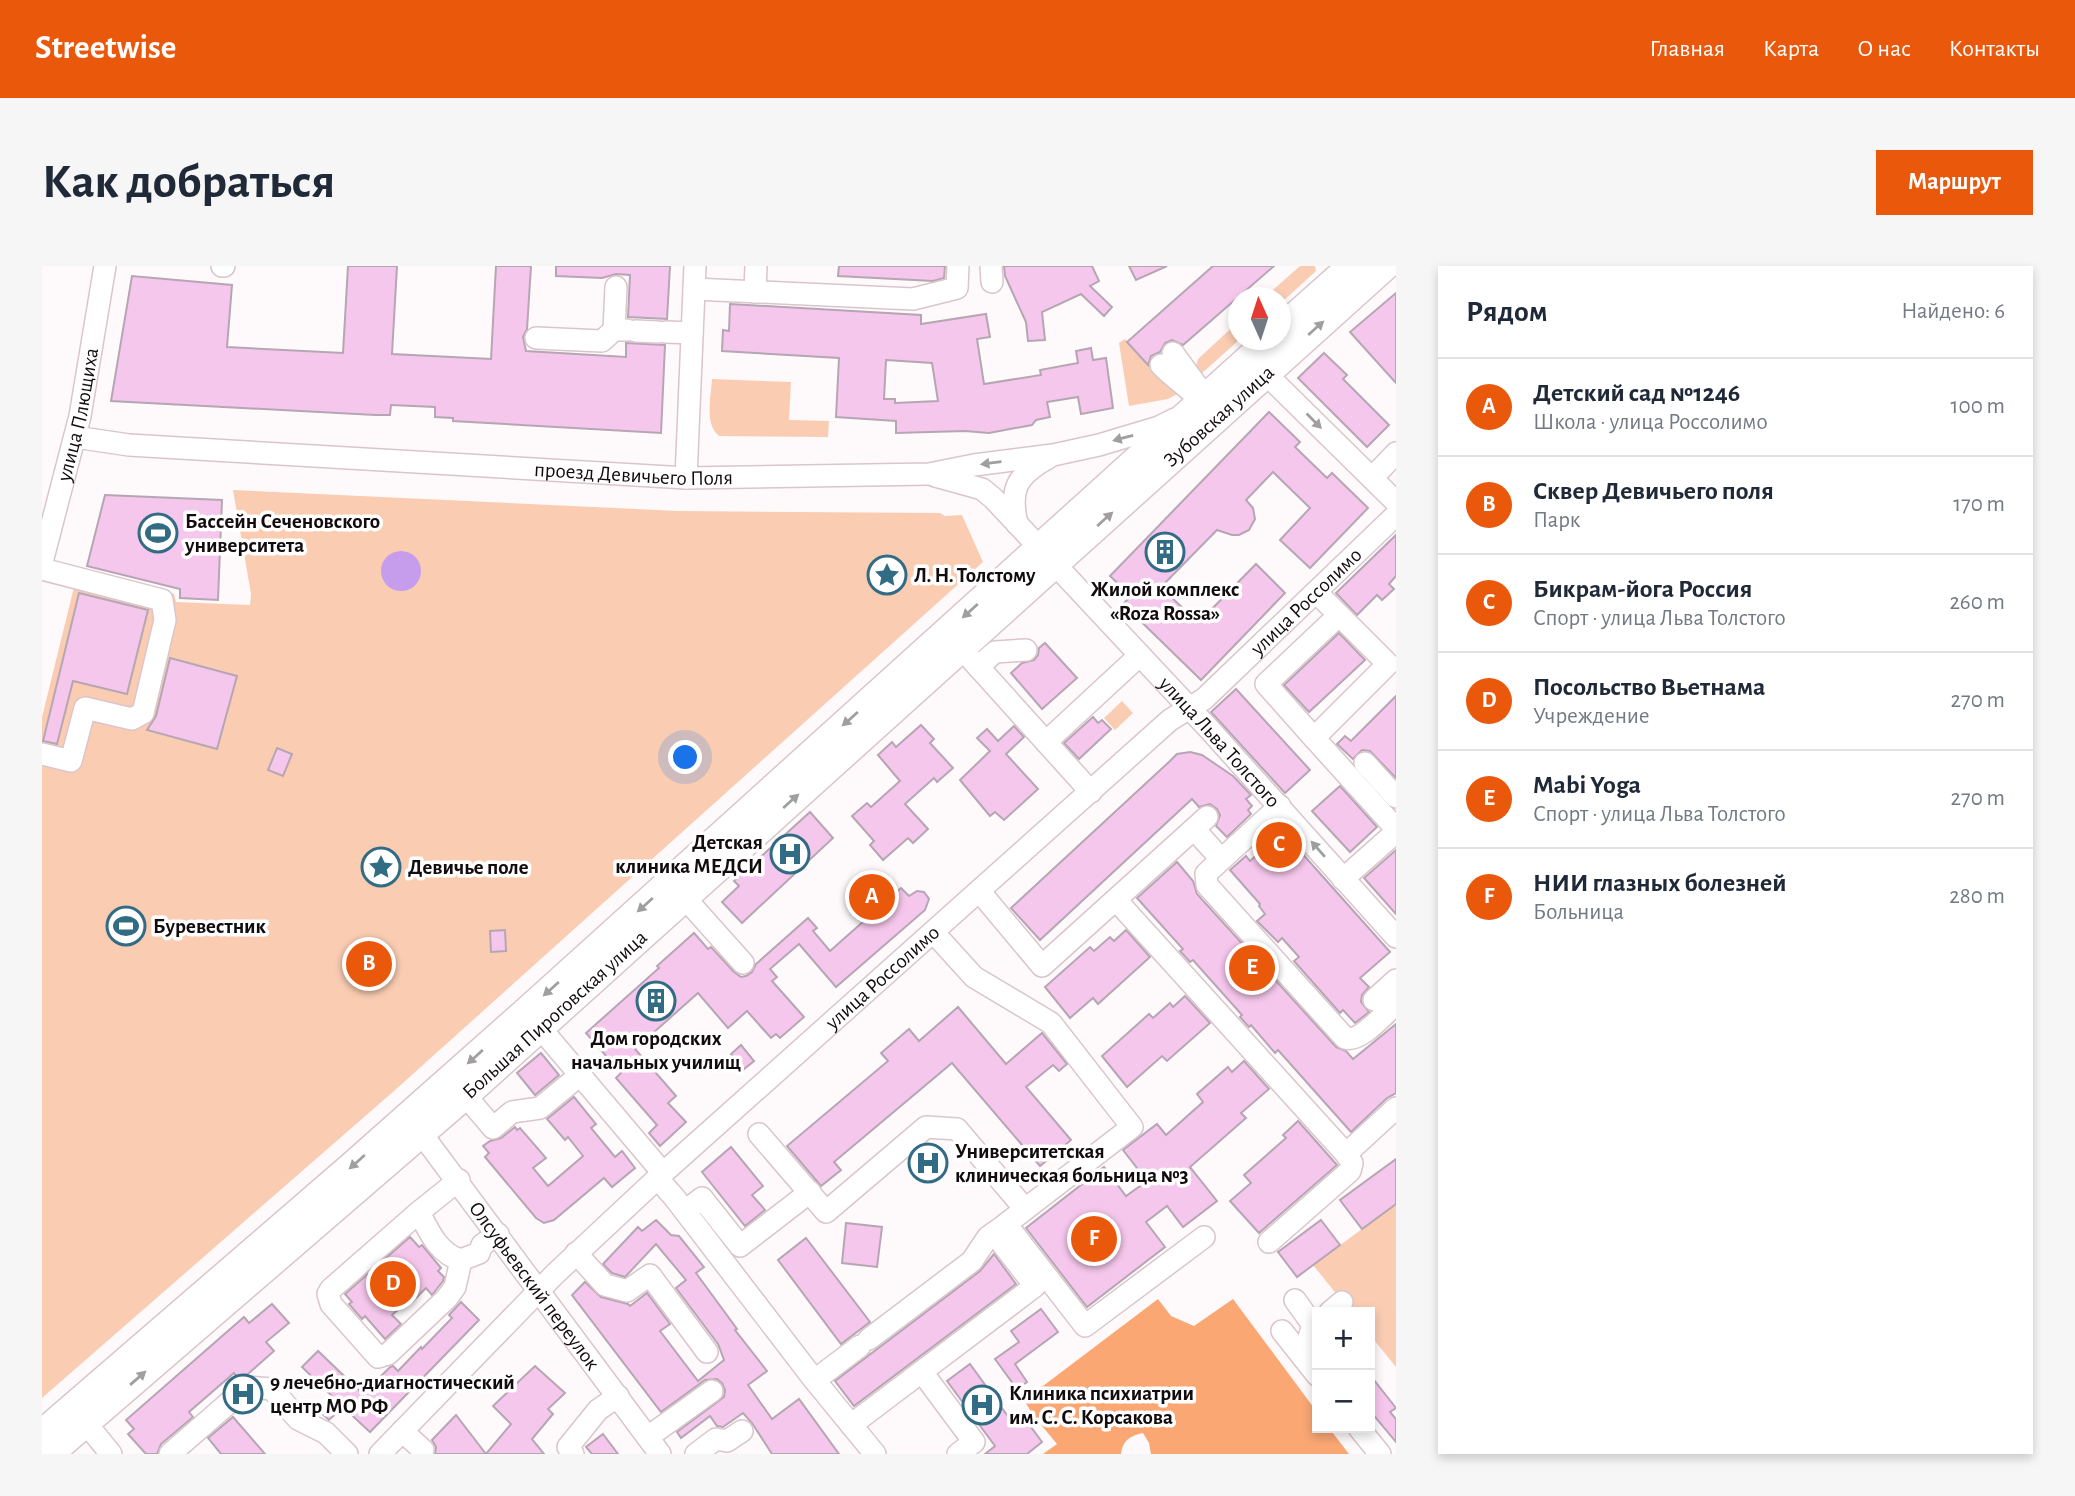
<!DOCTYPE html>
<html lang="ru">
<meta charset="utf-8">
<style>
:root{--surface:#fff;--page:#f6f6f7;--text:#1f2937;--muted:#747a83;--line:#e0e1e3;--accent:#ea580c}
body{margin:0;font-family:"Alegreya Sans",sans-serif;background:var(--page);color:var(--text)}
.controls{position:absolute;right:21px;bottom:21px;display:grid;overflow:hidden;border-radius:0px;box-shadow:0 4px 10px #0003}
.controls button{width:63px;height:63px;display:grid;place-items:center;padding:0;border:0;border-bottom:2px solid var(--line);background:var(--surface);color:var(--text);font:35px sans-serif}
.compass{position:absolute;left:1186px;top:21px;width:63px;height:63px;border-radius:50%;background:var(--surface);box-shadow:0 4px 10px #0003;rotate:357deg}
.you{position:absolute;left:644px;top:492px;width:24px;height:24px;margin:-18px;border:5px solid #fff;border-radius:50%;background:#1a73e8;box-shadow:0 0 0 10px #1a73e833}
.badge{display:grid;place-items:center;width:46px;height:46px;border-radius:50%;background:var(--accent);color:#fff;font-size:23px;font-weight:700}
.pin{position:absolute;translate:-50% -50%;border:4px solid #fff;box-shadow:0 2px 7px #0006}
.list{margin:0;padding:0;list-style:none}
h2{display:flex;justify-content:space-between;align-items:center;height:91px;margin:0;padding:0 28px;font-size:30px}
h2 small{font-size:23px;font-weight:400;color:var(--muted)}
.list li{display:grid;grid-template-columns:46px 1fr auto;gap:21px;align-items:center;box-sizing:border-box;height:98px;padding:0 28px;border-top:2px solid var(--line)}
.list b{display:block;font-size:26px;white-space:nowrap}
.list p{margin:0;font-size:23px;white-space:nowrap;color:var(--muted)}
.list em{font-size:23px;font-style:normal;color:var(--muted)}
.map{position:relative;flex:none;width:1354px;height:1188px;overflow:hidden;border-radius:0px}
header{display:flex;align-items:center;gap:42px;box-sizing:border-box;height:98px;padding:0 35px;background:var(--accent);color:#fff}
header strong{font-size:33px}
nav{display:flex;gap:38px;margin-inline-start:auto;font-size:24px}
.intro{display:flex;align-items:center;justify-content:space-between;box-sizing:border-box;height:168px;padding:0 42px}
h1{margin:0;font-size:49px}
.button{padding:18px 32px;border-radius:0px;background:var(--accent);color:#fff;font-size:24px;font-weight:700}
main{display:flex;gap:42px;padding:0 42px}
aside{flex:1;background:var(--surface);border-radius:0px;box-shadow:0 4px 10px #0003}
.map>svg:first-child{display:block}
</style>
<header>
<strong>Streetwise</strong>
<nav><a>Главная</a><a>Карта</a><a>О нас</a><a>Контакты</a></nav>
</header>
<div class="intro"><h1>Как добраться</h1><a class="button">Маршрут</a></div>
<main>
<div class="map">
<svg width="1354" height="1188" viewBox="0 0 1354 1188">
<rect width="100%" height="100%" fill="#fefafb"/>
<g fill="#facdb3">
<path d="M1258,0H1273L1274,5L1239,37L1238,32L1223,31Z"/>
<path d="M1196,56L1197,74L1158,109L1154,100L1156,93Z"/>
<path d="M1083,73L1112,105L1137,127L1126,133L1087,140L1077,77Z"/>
<path d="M670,113L749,116L747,154L787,155L786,171L677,170C662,158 669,131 670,113Z"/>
<path d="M191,224L637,245L898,247L903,250L920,249L941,296L352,825L0,1132V451L36,305L132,328L134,336L208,339L209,328Z"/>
<path d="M1080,435L1091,447L1073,464L1062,452Z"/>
<path d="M1354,938V1101L1328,1069V1046H1309L1271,999Z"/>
</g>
<path fill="#faa774" d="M1116,1033L1129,1050L1152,1060L1191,1033L1275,1146V1162H1287L1307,1188H1109L1107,1177L1101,1167C1088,1170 1081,1174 1079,1188H1001L1015,1178L991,1149L978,1127L1001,1120Z"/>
<circle fill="#c69dec" cx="359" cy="305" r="20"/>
<g fill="#f6c7ec" stroke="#b6a6b3" stroke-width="2" fill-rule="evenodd">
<path d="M306,0H355L350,88L449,93L454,0H489L485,63L481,71L484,85L584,91V77L623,79L619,167L411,155V152L393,151V141L349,139L348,149H333L69,135L90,10L190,19L185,81L301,87Z"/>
<path d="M514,0H628L625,53L586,51L588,9L574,8L560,12L514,10Z"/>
<path d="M797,0H903L902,12L891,15L796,10Z"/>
<path d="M962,0H1050L1057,15L1048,20L1070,41L1062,50L1039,28L1000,46L1003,74L986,75L984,56L963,10Z"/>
<path d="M1087,0H1125L1094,14Z"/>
<path d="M1171,0H1232L1141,79L1130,74L1123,77L1118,86L1109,90L1106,99L1085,76Z"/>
<path d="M1354,27V117L1308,66Z"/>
<path d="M688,38L879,49V58L944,48L948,71L935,73L942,118L999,109L998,104L1036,97L1034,85L1049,82L1051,94L1064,92L1071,142L1039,148L1036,131L1005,136L1008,151L994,154L990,159L947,167L923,165L854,167V155L794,151L797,92L680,85L681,64L687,65ZM844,94L890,97L896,135L853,137V133H842Z"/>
<path d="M1282,87L1305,109L1301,113L1347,159L1325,181L1256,112Z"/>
<path d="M1227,146L1258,176L1253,181L1285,212L1290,207L1326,242L1268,302L1238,274L1268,242L1231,206L1204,234L1211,242L1213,253L1207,264L1197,269H1190L1175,264L1119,321L1156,357L1214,298L1243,327L1159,414L1081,338L1089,330L1068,310Z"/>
<path d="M63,229L180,234L176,334L138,332V323L45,300Z"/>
<path d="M1354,269V310L1347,318L1352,323L1340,334L1335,329L1315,349L1294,327Z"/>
<path d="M37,327L106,344L85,428L31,415L15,478L1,475Z"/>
<path d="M1297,367L1323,394L1267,446L1242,419Z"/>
<path d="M1003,377L1035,412L1000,443L969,407L980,397L992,394L996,389L997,382Z"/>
<path d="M128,392L195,410L175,483L105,464L114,450Z"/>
<path d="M1194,423L1268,504L1243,527L1169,446Z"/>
<path d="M1354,430V512L1328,485L1320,484L1311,493L1295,478L1303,470L1309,475Z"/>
<path d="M1051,451L1056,457L1060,454L1069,463L1037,493L1022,477Z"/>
<path d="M879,459L892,473L888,477L911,502L895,516L892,512L863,538L886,563L871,577L866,572L841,594L828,579L832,575L810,550L825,537L829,541L858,515L836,489L850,476L854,481Z"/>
<path d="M972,460L982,471L964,488L996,523L962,554L953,546L948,550L918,514L948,485L935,472L945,463L956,475Z"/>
<path d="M235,482L250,488L241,510L226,504Z"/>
<path d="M1148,486L1160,489L1191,510L1209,529L1204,533L1210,540L1206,544L1209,548L1185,571L1174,560L1178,549L1175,543L1168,538L1157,541L1150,533L998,674L969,642L1128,495L1135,488Z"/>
<path d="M1298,520L1335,561L1308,586L1270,545Z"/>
<path d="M768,546L791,572L700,657L680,636L697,620L692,615Z"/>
<path d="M1241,566L1348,686L1318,712L1327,721L1320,729L1319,736L1327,746L1313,757L1301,744L1298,747L1252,695L1257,691L1240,672L1236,676L1215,655L1223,648L1217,640L1218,638L1188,604L1204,590L1208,595Z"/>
<path d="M1354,584V648L1322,612Z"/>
<path d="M1135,596L1151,615L1155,628L1294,781L1304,785L1311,793L1354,758V827L1345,832L1309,866L1236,784L1233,787L1209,759L1207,761L1198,751L1200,749L1151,694L1148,696L1138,685L1141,683L1095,632Z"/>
<path d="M859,622L867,630L875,625L882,626L887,633L883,644L794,721L757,678L728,703L735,711L730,715L762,751L738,772L734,768L729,772L705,745L686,762L656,727L593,783L634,830L626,837L644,856L618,880L607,867L615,859L574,812L579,807L544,767L617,702L615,700L652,667L666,683L669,681L692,706L699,711L704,710L710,706L714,698L766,652L775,662L771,665L788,685Z"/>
<path d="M463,664L464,685L449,686L448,665Z"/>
<path d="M1084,664L1108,691L1056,738L1051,732L1028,752L1003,721L1048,681L1052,685L1068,671L1072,675Z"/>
<path d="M1143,730L1168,757L1125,795L1120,790L1085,821L1060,790L1107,748L1111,752L1128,737L1131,741Z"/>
<path d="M916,741L964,798L1000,767L1025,798L1017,805L1011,799L984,821L1029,874L998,900L910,797L792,896L799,904L779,920L745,880L846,795L839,787L867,763L877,775Z"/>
<path d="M699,779L712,795L702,803L689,788Z"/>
<path d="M499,787L517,809L493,829L475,807Z"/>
<path d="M1202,795L1227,823L1199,847L1204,852L1148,901L1175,935L1141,961L1125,940L1104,956L1123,981L1045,1041L984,962L1062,901L1084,930L1105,915L1081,884L1115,858L1124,869L1161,836L1155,828L1186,801L1190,806Z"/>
<path d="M532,831L554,858L549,862L573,891L580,885L593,902L570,921L562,912L512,954L502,957L494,952L443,891L447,887L441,880L448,875L459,872L473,861L475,864L478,862L504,892L491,902L506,920L541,890L526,871L523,874L505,853Z"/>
<path d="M1256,855L1295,899L1217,967L1188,935L1209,917L1202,909L1244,872L1241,869Z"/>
<path d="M689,881L721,920L710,929L723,944L703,960L660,906Z"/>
<path d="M1354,893V938L1320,963L1298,934Z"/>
<path d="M614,954L629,969L637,970L662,1001L654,1007L695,1063L693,1064L725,1105L706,1119L730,1153L757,1133L797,1188H730L710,1157L701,1147L681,1161L675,1160L668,1150L639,1172L635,1166L682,1131L683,1124L680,1117L675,1113L663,1114L619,1146L530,1029L543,1016L559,1031L586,1038L588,1040L605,1027L628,1058L618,1065L656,1115L682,1094L676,1078L634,1022L644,1014L614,978L583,1011L570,1007L561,998L596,961L600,965Z"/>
<path d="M1279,954L1298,979L1255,1011L1236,986Z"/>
<path d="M804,957L840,961L835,1001L800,997Z"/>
<path d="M368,971L377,981L380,979L399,1002L396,1005L402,1011L401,1015L390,1029L384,1022L370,1036L368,1033L350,1049L359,1058L343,1073L323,1050L320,1053L307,1038L310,1036L303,1028Z"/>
<path d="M764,972L828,1056L799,1078L736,994Z"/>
<path d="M952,988L974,1018L812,1140L793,1115L938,1005Z"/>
<path d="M419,1036L437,1054L328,1166L301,1141L287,1154L277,1145L291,1131L260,1101L276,1085L321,1128L348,1101L351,1100L356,1105L379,1081L380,1083L410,1052L407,1049Z"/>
<path d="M230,1038L247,1057L224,1076L232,1085L206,1108L196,1112L192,1107L147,1146L151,1151L119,1178L115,1188H104L86,1168L92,1163L84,1154L202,1051L207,1057Z"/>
<path d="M999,1043L1016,1066L973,1098L985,1116L975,1123L953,1093L977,1076L969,1065Z"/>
<path d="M928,1098L968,1153L978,1146L1000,1176L985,1188H943L953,1180L905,1115Z"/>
<path d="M493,1100L523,1127L506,1143L511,1148L490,1173L502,1188H393L394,1181L390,1174L414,1149L444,1188L469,1158L451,1140Z"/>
<path d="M1328,1109L1354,1142L1348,1146L1354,1153V1176L1328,1145Z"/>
<path d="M191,1151L223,1188H179L166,1172Z"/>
<path d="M561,1168L576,1188H550L544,1181Z"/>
</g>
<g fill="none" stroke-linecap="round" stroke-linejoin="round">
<defs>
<g id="minor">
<path d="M180,0H182"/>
<path d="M949,0L950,16"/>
<path d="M652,23L871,33L915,22L916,0"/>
<path d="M713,26L714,0"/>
<path d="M572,64L574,21"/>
<path d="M593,65L616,66"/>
<path d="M624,66L650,67"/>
<path d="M494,72L560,75L572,64H585"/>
<path d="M1131,87L1158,124"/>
<path d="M1119,99C1131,112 1147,121 1159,135"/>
<path d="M1223,107L1354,236"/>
<path id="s1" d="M33,171L87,179L644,212L887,208L932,199L1011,189L1057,179L1117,161L1133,153"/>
<path id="s2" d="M893,210L940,223L951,232L1168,464L1354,671"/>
<path d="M644,212L653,0"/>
<path d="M1330,212L1354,187"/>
<path d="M975,258C967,223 975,209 1006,192"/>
<path id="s3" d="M0,296L38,150L63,0"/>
<path d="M0,303L120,334L123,354L101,447L90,453L43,442L29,495L0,488"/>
<path d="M1274,326L1346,398L1272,472L1348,556"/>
<path d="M930,394L1049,526"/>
<path d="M936,401L953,386L984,384"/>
<path d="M1272,472L1224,418L1297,349"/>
<path d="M1004,476L1098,389"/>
<path d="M1323,497L1354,531"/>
<path d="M1238,540L1168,604L1164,608L1165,619L1303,772C1318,777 1342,748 1354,738"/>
<path d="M1152,563L1179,593"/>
<path d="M1301,613L1354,566"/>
<path d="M938,626L1000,700L1165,551"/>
<path d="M642,631L701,697"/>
<path d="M1074,634L1304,888L1354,842"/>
<path d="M892,667L932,711L1009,757L1090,861L964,958L1043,1060L1162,971"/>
<path d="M1332,734L1354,714"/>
<path d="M489,751L621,907"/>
<path d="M423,829L451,862L470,846L498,842L538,809"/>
<path id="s4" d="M370,855L618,1188"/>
<path d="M717,868L784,946L884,861L915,863L983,943"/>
<path d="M615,912L632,931L770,1111L833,1188"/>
<path d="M417,914L377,946C387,966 397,988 419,994"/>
<path d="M643,945L660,932L698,980L768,926"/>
<path d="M377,946L289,1023L286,1028L289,1038L336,1091L346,1088L405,1032L413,1021L419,994L437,987L440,979L456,968"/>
<path d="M1227,976L1308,905L1310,897L1304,888"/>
<path d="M534,987L563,1019L585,1025L608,1009L665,1086"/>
<path d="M1253,1034L1271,1059"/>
<path d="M1288,1046L1300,1036"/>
<path d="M1240,1065L1275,1109"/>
<path d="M827,1073L930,995L946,971L963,959"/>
<path d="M1261,1091L1271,1059L1275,1056"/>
<path d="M880,1106L932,1176L916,1188"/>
<path d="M773,1114L818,1080"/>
<path d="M34,1145L69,1188"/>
<path d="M809,1159L993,1020L952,967"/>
<path d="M1317,1162L1338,1188"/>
<path d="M360,1165L381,1184"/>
<path d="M606,1171L670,1125"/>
<path d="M128,1188L205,1121L230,1123L256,1153L284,1167L305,1188"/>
<path id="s5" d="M338,1188L513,1008L621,907L1128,454L1162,433L1354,249"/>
<path d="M531,1188L526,1181L556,1144L576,1130"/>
<path d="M654,1188L674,1173L685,1175L700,1165"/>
</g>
<g id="major">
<path d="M1238,64L1310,0"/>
<path d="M0,1168L308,902L484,746L1228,74"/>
<path id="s6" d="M7,1188L423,829L1343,0"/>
</g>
</defs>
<use href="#minor" stroke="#dac5cb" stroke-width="24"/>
<use href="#major" stroke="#dac5cb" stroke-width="31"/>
<use href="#minor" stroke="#fff" stroke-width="21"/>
<use href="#major" stroke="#fff" stroke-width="28"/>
</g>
<defs><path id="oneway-solid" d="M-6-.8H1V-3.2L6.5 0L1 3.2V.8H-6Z" transform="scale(1.75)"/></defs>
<g fill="#a19e9f">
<use href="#oneway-solid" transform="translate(1274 62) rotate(-42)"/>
<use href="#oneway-solid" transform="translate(1272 155) rotate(45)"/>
<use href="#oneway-solid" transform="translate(1081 172) rotate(165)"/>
<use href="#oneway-solid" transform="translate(949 197) rotate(173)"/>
<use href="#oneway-solid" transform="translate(1063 253) rotate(-42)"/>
<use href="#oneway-solid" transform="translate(928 345) rotate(138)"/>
<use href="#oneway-solid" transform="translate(808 453) rotate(138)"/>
<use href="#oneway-solid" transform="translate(749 535) rotate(-42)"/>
<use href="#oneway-solid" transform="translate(1276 583) rotate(-131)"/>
<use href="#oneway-solid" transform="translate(603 639) rotate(138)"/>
<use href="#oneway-solid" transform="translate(509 723) rotate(138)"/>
<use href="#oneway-solid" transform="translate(433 791) rotate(138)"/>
<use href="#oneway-solid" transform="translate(315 896) rotate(138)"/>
<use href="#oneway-solid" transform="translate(96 1112) rotate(-41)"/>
</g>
<defs>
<symbol id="stadium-ring" viewBox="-11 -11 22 22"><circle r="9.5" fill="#fff" stroke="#326b84" stroke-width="1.5"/><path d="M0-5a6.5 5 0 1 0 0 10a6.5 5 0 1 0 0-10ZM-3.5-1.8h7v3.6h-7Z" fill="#326b84"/></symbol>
<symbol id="building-ring" viewBox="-11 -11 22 22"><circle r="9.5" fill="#fff" stroke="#326b84" stroke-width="1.5"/><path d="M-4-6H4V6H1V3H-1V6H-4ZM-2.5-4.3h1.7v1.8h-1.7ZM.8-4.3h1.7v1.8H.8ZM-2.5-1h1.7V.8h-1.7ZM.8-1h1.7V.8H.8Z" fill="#326b84"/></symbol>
<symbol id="sight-ring" viewBox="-11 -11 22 22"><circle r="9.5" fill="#fff" stroke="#326b84" stroke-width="1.5"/><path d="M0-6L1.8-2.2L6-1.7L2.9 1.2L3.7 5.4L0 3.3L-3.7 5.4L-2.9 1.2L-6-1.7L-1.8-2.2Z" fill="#326b84"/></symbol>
<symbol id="hospital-ring" viewBox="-11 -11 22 22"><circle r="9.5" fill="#fff" stroke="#326b84" stroke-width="1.5"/><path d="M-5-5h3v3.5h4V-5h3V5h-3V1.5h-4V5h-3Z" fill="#326b84"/></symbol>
</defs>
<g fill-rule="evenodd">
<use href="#stadium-ring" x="94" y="245" width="44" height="44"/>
<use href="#building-ring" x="1101" y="264" width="44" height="44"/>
<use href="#sight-ring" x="823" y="287" width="44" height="44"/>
<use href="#hospital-ring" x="726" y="566" width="44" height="44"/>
<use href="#sight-ring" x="317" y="579" width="44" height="44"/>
<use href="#stadium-ring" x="62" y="638" width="44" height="44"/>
<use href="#building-ring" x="592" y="713" width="44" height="44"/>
<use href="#hospital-ring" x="864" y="875" width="44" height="44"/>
<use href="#hospital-ring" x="179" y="1106" width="44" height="44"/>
<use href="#hospital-ring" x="918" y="1117" width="44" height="44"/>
</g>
<g text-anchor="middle" stroke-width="7" stroke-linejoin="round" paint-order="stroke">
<g font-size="21" fill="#130c0e" stroke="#fff">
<text dy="7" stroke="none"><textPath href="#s3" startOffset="152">улица Плющиха</textPath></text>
<text dy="7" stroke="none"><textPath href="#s6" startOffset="1564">Зубовская улица</textPath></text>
<text dy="7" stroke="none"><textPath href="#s1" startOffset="560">проезд Девичьего Поля</textPath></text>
<text dy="7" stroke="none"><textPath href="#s5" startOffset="1260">улица Россолимо</textPath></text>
<text dy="7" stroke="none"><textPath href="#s2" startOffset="396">улица Льва Толстого</textPath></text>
<text dy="7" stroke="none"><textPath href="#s5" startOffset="693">улица Россолимо</textPath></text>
<text dy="7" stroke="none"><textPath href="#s6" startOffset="670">Большая Пироговская улица</textPath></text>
<text dy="7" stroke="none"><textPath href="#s4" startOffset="205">Олсуфьевский переулок</textPath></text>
</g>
<g font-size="21" font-weight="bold" fill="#130c0e" stroke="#fff" text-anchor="start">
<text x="143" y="262">Бассейн Сеченовского<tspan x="143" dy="24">университета</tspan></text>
<text x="872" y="316">Л. Н. Толстому</text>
<text x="1123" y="330" text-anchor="middle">Жилой комплекс<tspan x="1123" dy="24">«Roza Rossa»</tspan></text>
<text x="721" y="583" text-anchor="end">Детская<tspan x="721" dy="24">клиника МЕДСИ</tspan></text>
<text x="366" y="608">Девичье поле</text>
<text x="111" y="667">Буревестник</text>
<text x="614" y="779" text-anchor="middle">Дом городских<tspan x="614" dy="24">начальных училищ</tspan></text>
<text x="913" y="892">Университетская<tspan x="913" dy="24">клиническая больница №3</tspan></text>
<text x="228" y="1123">9 лечебно-диагностический<tspan x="228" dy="24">центр МО РФ</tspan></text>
<text x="967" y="1134">Клиника психиатрии<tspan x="967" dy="24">им. С. С. Корсакова</tspan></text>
</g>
</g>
</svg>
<div class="controls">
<button>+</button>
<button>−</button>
</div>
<svg class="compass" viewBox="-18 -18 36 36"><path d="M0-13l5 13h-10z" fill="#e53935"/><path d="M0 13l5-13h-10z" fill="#747a83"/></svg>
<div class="you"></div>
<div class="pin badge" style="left:830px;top:631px">A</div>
<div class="pin badge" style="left:327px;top:698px">B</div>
<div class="pin badge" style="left:1237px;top:579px">C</div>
<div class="pin badge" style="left:351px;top:1018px">D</div>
<div class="pin badge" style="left:1210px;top:702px">E</div>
<div class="pin badge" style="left:1052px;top:973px">F</div>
</div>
<aside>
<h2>Рядом<small>Найдено: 6</small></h2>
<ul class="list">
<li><span class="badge">A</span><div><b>Детский сад №1246</b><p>Школа · улица Россолимо</p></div><em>100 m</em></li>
<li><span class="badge">B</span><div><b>Сквер Девичьего поля</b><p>Парк</p></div><em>170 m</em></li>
<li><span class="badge">C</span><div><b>Бикрам-йога Россия</b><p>Спорт · улица Льва Толстого</p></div><em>260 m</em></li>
<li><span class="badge">D</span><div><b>Посольство Вьетнама</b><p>Учреждение</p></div><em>270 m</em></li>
<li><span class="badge">E</span><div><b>Mabi Yoga</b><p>Спорт · улица Льва Толстого</p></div><em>270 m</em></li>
<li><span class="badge">F</span><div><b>НИИ глазных болезней</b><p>Больница</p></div><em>280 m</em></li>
</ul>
</aside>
</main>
